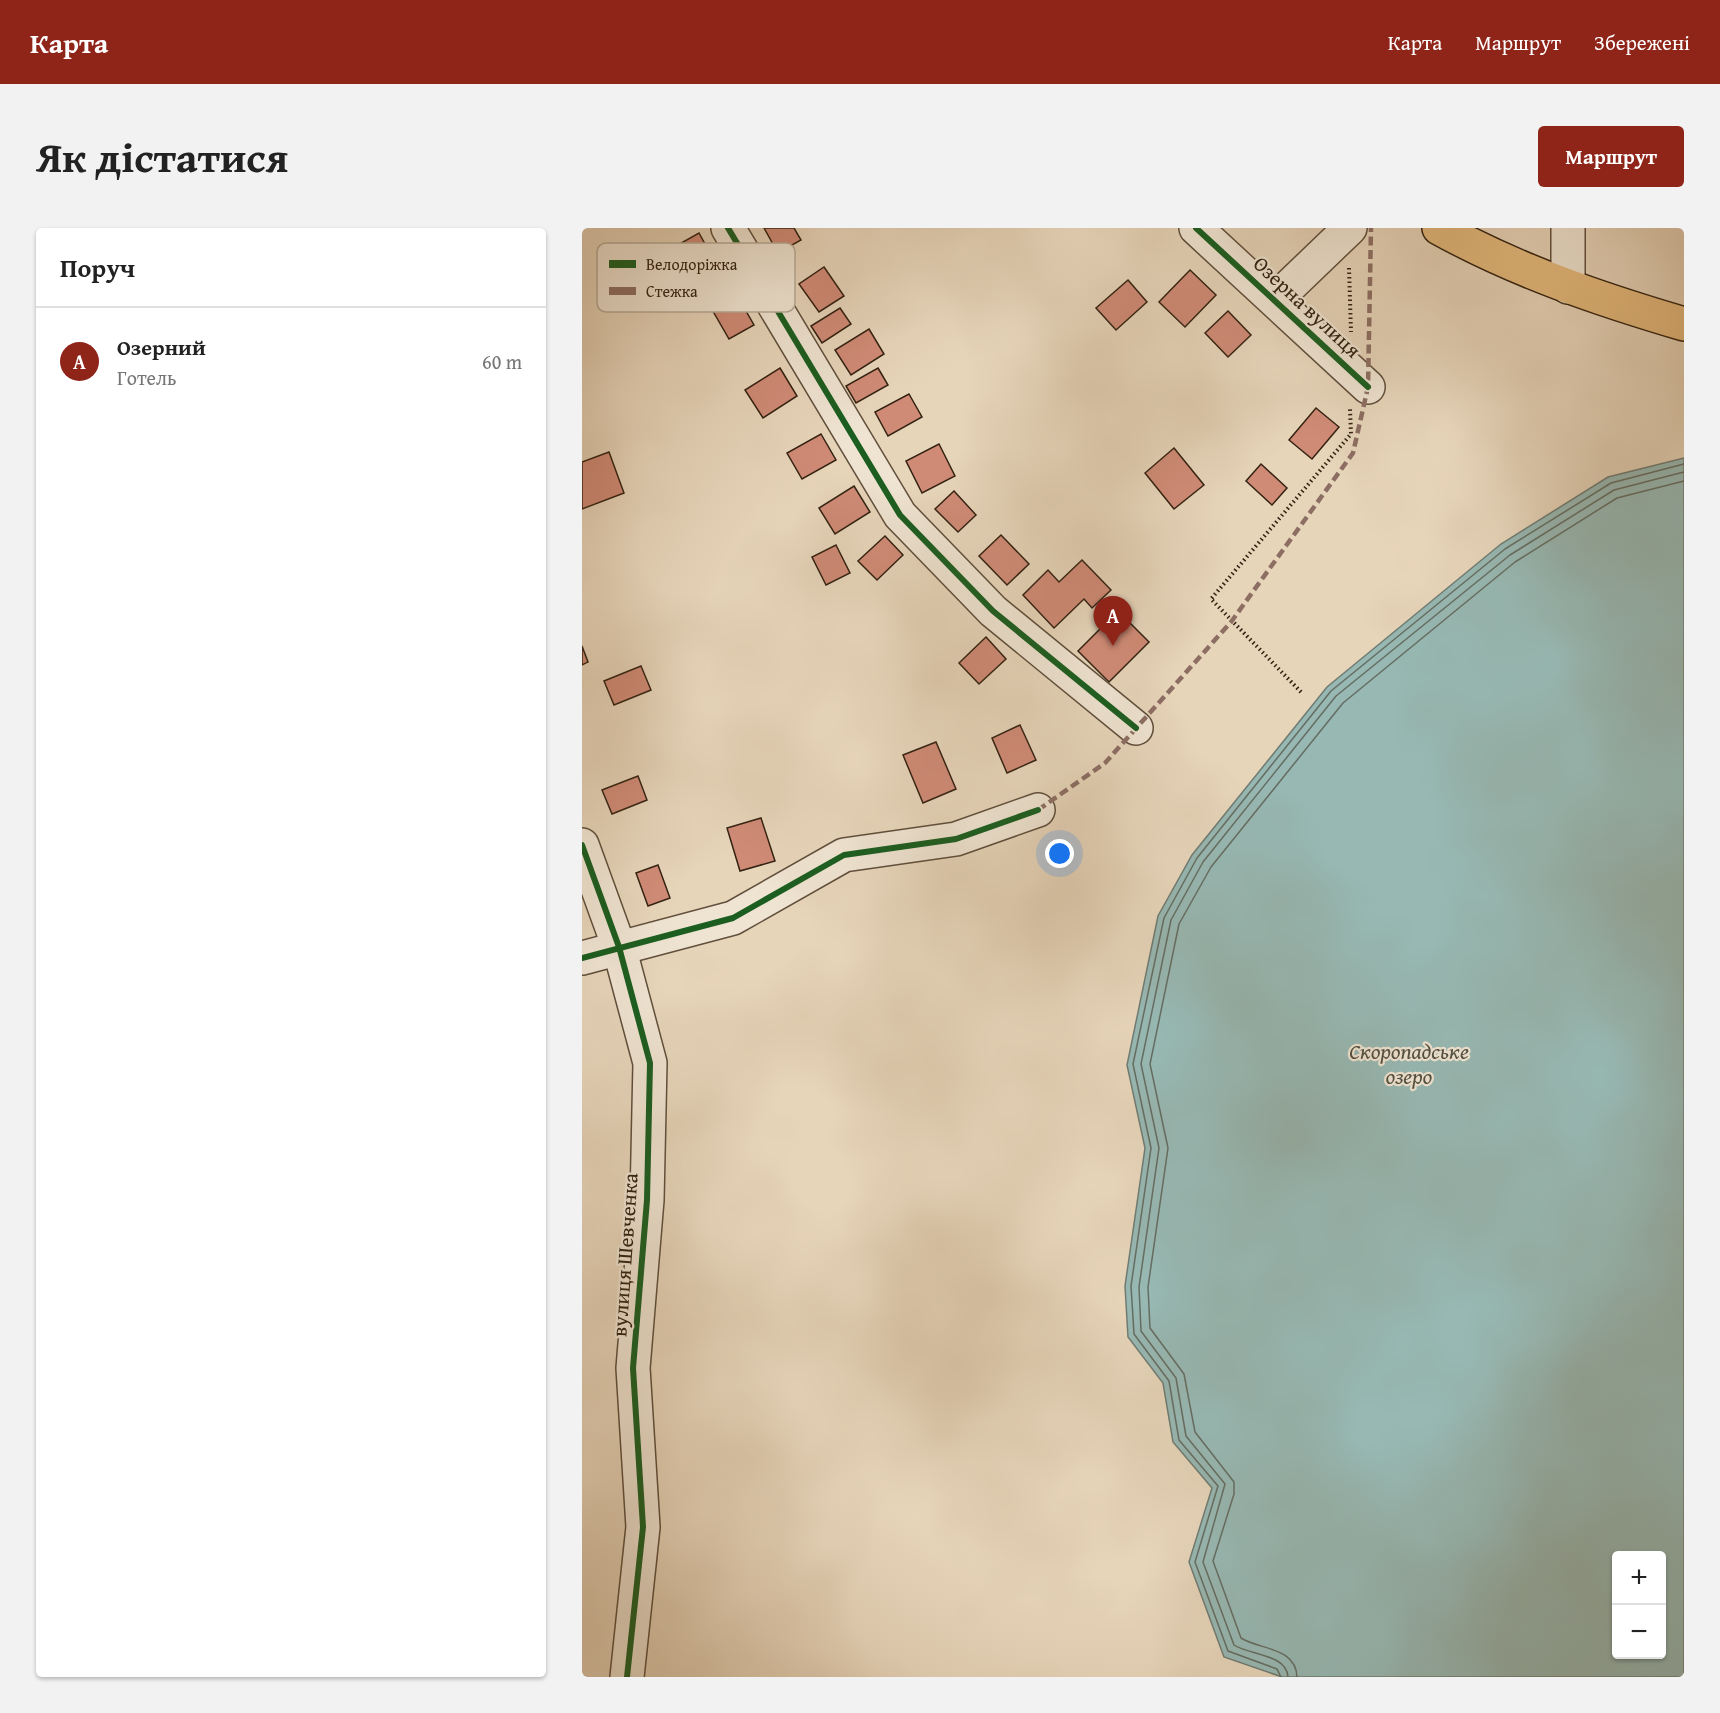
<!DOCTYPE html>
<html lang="uk">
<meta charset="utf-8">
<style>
:root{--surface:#fff;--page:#f2f2f2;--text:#222;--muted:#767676;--line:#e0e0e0;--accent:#8f2418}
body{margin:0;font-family:"Gentium Book Plus",serif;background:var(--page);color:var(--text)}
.controls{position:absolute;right:18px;bottom:18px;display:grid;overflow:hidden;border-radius:6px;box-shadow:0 2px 4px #0004}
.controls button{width:54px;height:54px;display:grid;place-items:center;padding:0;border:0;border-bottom:2px solid var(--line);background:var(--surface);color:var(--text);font:30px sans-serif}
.you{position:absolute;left:478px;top:626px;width:21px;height:21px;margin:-15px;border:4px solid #fff;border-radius:50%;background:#1a73e8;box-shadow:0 0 0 9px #1a73e833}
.badge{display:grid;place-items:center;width:39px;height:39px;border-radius:50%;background:var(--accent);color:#fff;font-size:20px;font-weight:700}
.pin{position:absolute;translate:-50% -50px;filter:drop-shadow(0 2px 3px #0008)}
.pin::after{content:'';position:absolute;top:32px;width:21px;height:18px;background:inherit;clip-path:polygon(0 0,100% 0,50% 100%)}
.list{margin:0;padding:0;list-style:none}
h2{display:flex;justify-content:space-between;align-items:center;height:78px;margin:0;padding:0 24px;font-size:26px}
h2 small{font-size:20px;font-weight:400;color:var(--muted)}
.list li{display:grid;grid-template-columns:39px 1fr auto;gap:18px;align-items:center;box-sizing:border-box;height:108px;padding:0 24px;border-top:2px solid var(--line)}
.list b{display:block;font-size:22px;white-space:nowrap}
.list p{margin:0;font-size:20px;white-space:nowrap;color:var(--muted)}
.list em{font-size:20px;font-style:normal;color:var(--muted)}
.map{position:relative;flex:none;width:1102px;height:1449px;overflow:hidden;border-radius:6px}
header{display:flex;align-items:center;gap:36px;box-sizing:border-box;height:84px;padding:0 30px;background:var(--accent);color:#fff}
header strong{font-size:28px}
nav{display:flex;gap:33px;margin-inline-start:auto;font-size:21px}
.intro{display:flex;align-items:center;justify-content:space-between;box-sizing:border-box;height:144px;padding:0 36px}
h1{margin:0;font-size:42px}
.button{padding:15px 27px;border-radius:6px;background:var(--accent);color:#fff;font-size:21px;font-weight:700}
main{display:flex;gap:36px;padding:0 36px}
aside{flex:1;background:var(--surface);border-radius:6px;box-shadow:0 2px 4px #0004}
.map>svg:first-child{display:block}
</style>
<header>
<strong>Карта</strong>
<nav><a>Карта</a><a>Маршрут</a><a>Збережені</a></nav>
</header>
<div class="intro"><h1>Як дістатися</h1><a class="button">Маршрут</a></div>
<main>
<aside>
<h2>Поруч<small></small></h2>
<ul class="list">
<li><span class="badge">A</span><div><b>Озерний</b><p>Готель</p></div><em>60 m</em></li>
</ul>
</aside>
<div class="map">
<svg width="1102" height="1449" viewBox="0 0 1102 1449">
<rect width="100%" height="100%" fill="#e7d5ba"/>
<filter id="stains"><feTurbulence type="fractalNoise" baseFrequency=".00333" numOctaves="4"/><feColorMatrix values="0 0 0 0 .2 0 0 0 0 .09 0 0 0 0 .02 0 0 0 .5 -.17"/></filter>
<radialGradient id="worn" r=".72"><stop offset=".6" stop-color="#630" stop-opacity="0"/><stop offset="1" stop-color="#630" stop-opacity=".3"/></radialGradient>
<path fill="#97b8b3" stroke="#6f7c73" stroke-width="1.5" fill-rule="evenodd" d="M1102,230V1449H700L642,1429L607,1334L630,1260L591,1214L581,1155L546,1109L543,1058L563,920L545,837L576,688L610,627L745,459L919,316L1026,249ZM1034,1328H1080V1426H1034Z"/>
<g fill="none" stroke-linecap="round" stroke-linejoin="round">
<g stroke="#656d62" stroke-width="1.5">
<path d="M699,1449L695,1441L646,1423L613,1334L636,1258L597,1212L587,1153L552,1106L549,1058L569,920L551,836L582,690L615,630L749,463L923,321L1029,255L1102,236"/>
<path d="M706,1449C705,1426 667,1427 652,1417L621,1334L643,1256L604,1208L594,1150L559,1103L557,1059L577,920L559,836L589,692L621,634L754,468L928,327L1032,262L1102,244"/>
<path d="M715,1449C714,1419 678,1422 659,1410L631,1333L652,1266V1254L613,1204L602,1146L568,1100L566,1059L586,920L568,836L597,696L629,639L761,475L933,334L1035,270L1102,253"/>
</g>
</g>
<g fill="#d08b77" stroke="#332212" stroke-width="1.5">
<path d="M182,0H212L219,12L196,25Z"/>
<path d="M117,5L132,32L100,50L85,23Z"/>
<path d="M242,39L262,68L237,84L217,56Z"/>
<path d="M608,42L634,67L603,99L577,74Z"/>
<path d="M546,52L565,74L534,102L514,80Z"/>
<path d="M153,64L172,97L147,111L128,78Z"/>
<path d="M258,80L269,96L240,115L229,98Z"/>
<path d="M646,83L669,107L646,129L623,105Z"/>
<path d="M287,101L302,126L269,147L253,122Z"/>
<path d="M198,140L215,168L181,190L163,162Z"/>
<path d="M296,140L306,157L274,175L264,158Z"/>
<path d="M327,166L340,189L306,208L293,184Z"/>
<path d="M734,180L757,199L730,231L707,212Z"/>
<path d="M239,206L254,232L220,251L205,225Z"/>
<path d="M357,216L373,248L340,265L324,233Z"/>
<path d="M592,220L622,257L592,281L563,245Z"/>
<path d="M27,224L42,265L0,281V234Z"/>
<path d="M679,236L705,260L690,277L664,253Z"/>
<path d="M272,258L288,284L253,306L237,280Z"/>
<path d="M372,263L394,287L376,304L353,281Z"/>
<path d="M419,307L447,336L425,357L397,328Z"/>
<path d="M303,308L321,327L295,352L276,333Z"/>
<path d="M254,317L268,345L244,357L230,329Z"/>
<path d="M500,332L529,362L510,380L502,371L472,400L441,367L466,342L477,354Z"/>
<path d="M536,383L567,414L527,454L496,423Z"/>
<path d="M404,409L424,431L397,456L377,435Z"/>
<path d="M0,418L6,434L0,437Z"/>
<path d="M59,438L69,462L32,477L22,453Z"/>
<path d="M438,497L454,532L425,545L410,510Z"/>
<path d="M354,514L374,561L341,575L321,527Z"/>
<path d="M56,548L65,572L30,586L20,562Z"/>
<path d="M179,590L193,633L158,643L145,600Z"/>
<path d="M76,637L88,670L66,678L54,645Z"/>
</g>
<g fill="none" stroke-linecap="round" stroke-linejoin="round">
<defs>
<g id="minor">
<path d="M146,0L318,287L411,383L554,500"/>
<path d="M614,0L786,159"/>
<path d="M986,0V59"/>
<path d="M693,72L768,0"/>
<path d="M0,617L37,719L68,835L65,972L51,1140L61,1299L45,1449"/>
<path d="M0,730L151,690L262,627L374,611L456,582"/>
</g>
<path id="major" d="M857,0C935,43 1017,71 1102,96"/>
</defs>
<use href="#minor" stroke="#604f3c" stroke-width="36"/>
<use href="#major" stroke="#332212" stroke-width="36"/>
<g stroke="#332212" stroke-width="4" stroke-dasharray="1.5 3" stroke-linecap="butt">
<path d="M767,40L769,104"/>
<path d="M719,464L629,371L769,206L768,181"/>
</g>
<use href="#minor" stroke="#efe4d2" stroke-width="33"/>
<use href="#major" stroke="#e4ba7d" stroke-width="33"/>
<path stroke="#8d6e63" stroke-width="4.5" stroke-dasharray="9 4.5" stroke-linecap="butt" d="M456,582L523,535L649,394L771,225L786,159L789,0"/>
<defs>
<g id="cycleway">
<path d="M146,0L318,287L411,383L554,500"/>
<path d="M614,0L786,159"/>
<path d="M0,617L37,719L68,835L65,972L51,1140L61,1299L45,1449"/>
<path d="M0,730L151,690L262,627L374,611L456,582"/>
</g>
</defs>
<use href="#cycleway" stroke="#efe4d2" stroke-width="10"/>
<use href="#cycleway" stroke="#1b5e20" stroke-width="6"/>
</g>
<g text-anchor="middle" stroke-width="4.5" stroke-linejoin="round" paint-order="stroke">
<g font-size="21" fill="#332212" stroke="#efe4d2">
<text transform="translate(725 79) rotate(43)" y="7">Озерна вулиця</text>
<text transform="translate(43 1027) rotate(-86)" y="7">вулиця Шевченка</text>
</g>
<g font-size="22" font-style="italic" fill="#514f42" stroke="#efe4d2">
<text x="827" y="831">Скоропадське<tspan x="827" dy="25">озеро</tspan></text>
</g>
</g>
<rect x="15" y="15" width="198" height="69" rx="9" fill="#efe4d2" stroke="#b7aa98" stroke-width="1.5"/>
<rect x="27" y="32" width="27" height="8" fill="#1b5e20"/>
<rect x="27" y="59" width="27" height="8" fill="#8d6e63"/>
<g font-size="16" fill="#332212">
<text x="64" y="42">Велодоріжка</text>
<text x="64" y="69">Стежка</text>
</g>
<rect width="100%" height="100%" filter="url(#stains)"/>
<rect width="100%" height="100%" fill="url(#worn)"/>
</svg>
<div class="controls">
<button>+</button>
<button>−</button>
</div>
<div class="you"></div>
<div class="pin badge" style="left:531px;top:418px">A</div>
</div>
</main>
